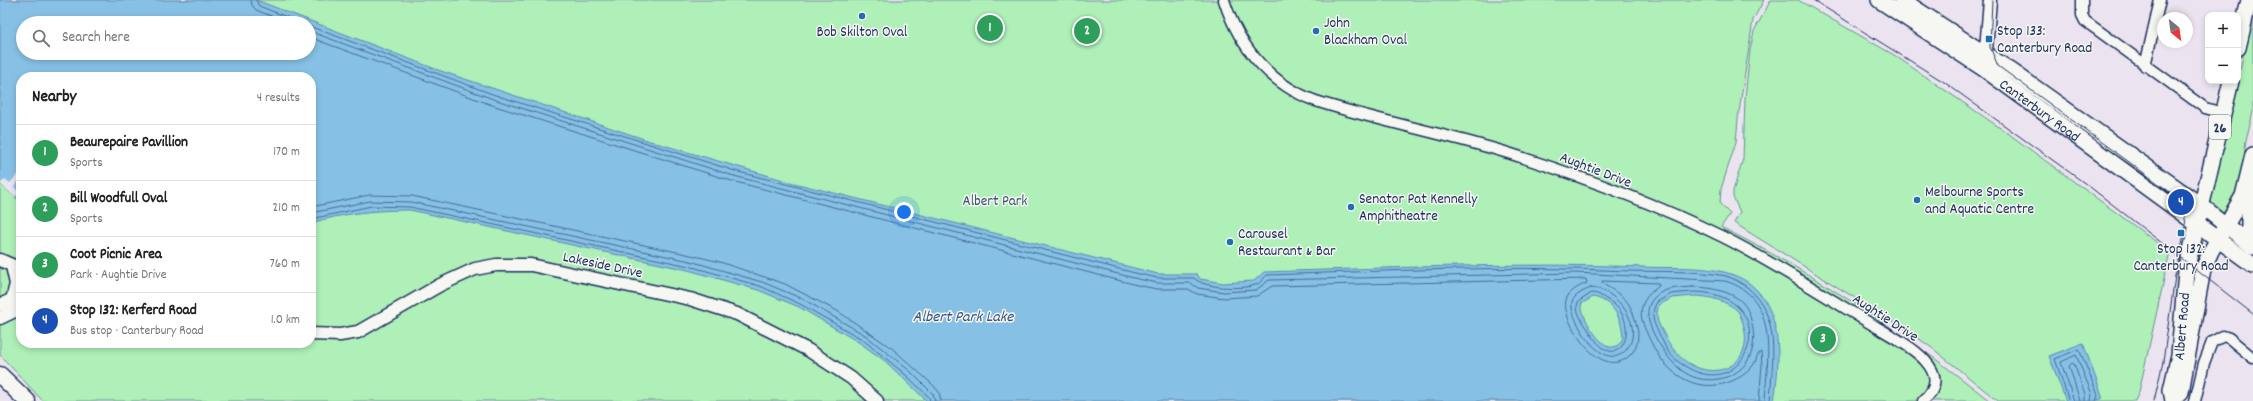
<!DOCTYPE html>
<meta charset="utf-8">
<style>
:root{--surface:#fff;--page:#f6f6f6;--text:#202124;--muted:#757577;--line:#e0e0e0;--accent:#d93025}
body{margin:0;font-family:Dekko,sans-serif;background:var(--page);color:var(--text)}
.controls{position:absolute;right:12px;top:12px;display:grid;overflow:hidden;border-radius:8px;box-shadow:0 2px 6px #0003}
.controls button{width:36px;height:36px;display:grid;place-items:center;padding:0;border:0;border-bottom:1px solid var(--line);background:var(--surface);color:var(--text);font:20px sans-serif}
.compass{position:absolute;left:2157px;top:12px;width:36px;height:36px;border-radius:50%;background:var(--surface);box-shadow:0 2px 6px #0003;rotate:151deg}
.you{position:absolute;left:904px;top:212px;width:14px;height:14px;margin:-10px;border:3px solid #fff;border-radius:50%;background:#1a73e8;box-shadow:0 0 0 6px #1a73e833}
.badge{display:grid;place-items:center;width:26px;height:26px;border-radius:50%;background:var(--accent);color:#fff;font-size:13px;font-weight:700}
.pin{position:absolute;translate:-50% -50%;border:2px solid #fff;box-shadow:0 1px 4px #0006}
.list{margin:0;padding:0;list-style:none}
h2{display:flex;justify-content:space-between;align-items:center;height:52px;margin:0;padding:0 16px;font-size:17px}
h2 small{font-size:13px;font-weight:400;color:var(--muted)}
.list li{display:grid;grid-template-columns:26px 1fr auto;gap:12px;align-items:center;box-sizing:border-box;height:56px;padding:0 16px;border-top:1px solid var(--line)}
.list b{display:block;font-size:15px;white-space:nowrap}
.list p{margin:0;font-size:13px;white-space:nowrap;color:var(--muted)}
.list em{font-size:13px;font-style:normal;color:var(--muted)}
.icon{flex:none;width:22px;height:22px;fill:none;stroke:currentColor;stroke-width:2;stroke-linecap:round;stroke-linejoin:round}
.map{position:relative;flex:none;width:2253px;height:401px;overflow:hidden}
.search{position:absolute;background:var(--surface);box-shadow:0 2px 6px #0003;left:16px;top:16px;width:300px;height:44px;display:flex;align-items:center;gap:10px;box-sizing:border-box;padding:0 14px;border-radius:22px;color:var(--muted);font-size:15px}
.panel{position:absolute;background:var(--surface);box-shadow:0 2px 6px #0003;left:16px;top:72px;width:300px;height:276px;border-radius:16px}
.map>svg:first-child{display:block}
</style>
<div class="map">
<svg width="2253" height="401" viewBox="0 0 2253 401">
<rect width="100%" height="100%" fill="#ebe4f0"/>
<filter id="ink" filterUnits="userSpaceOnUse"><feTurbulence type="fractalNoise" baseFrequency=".025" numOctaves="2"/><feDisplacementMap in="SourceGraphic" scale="8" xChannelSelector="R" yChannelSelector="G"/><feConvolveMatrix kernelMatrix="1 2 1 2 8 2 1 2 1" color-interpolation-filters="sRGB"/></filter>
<g filter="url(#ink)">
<g fill="#aef0b8" stroke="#64908b" fill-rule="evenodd">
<path d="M0,0H1764L1753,20L1738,119L1736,142L1721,189L1720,204L1730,214L1721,227C1817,275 1906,334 1990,401H43L0,355ZM23,23H309V53H23ZM21,77H311V343H21Z"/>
<path d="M1771,0H1798L1894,55L2009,134L2170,252L2139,392L2135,401H1998L1932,348L1905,329L1734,223L1740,212L1733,197V191L1743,159L1745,98L1750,50L1754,31Z"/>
<path d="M2253,6V112L2246,140L2241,183L2222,214L2209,202L2238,81Z"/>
</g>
<g fill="#86c1e5" stroke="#5b87af" fill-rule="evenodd">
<path d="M0,0H256L438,70L653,142L790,182L1158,274H1197L1200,279L1223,283L1254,281L1264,272C1390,268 1517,262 1643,267C1677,269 1721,263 1749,283C1784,310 1780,362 1774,401H927L885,361L860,343L799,307L758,290L688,270L410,210C375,210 344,213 311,223V77H21V202L0,184ZM23,23H309V53H23ZM1694,296C1709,296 1727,301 1738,311C1769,373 1694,395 1665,336C1659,324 1654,319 1659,305L1672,298ZM1593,297C1613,301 1622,318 1623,337C1621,344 1616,348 1609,347C1596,340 1583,319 1581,304Z"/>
<path d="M2083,343L2103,398L2095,401H2066L2049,356Z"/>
</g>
<path fill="#ebe4f0" d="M21,171V178L14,187L19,192L15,197L0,184L5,179L10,183Z"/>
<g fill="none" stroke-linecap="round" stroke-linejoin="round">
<g stroke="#466994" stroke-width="1">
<path d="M251,0L252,5L256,10L289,23"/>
<path d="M256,0L259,6L302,23"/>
<path d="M309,26L495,95L735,171L1139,274L1158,278H1194C1203,288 1241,290 1255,285C1260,284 1263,279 1267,275C1387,271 1508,265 1629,271C1660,272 1695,270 1726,276C1733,278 1741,283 1747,287C1782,316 1772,362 1770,401"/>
<path d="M309,31L493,99L734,176L1138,279L1158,283H1191L1198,288L1224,292L1256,290L1269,280L1576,273L1725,281C1780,297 1767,358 1765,401"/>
<path d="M309,37L492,105L732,181L1137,285L1157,289H1188L1197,294L1224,298L1257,296L1272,286L1586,279L1587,283C1579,286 1569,291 1566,300C1560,320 1603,387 1632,353C1638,345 1639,336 1637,327C1631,301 1625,297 1603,284L1602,281L1658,283L1659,286C1632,305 1641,321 1652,344C1664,369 1688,389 1717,385C1731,383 1746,376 1754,364C1757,360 1756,354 1761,352L1762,365L1759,401"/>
<path d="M311,207L369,195L412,196L691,255L720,262L785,284L839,312L893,349L932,384L939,392L941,401"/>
<path d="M311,213L370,201L411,202L690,261L762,282L803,299L865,335L910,371L933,394L935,401"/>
<path d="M311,219L371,206L410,207L689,266L760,286L800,304L862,339L906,375L929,397L930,401"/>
<path d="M1693,287C1707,287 1725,290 1737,298C1745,303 1749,311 1751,320C1759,348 1749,374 1718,379C1688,384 1670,363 1657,340C1648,324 1641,305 1660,293C1669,287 1683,288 1693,287Z"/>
<path d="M1591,288C1617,288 1646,328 1626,350C1603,376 1568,316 1572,302C1574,295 1585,290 1591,288Z"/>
<path d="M1694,292C1784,293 1752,401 1690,369C1679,363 1669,356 1664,344C1658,329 1647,319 1657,302L1671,294Z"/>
<path d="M1592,293C1598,293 1601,296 1606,299C1646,318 1620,386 1588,329C1583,322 1574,311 1578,302Z"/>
<path d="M2069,401L2055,359L2079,349L2098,395L2096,401"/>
<path d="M2074,401L2061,362L2076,355L2092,394L2091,401"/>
<path d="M2080,401L2069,366L2072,363L2074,364L2085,394V401"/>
</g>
<defs>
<g id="minor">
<path d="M1224,0C1239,48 1273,88 1322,103C1383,122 1446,134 1508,153C1581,176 1654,203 1723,237C1773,262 1820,293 1868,322C1892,337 1962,368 1923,401"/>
<path d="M2082,0V15L2085,21L2205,108L2223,113"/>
<path d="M2145,66L2160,0"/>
<path d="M2195,401L2204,363L2212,342L2223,336L2229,338L2253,358"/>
</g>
<g id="tertiary">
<path d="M1985,62L1990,0"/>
<path d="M0,260L21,269"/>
<path d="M12,266L16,284L12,300"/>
<path d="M0,305L20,296"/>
<path d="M0,318L21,308"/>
<path d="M311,334L340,335L358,332L440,285L475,269L496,265H531L690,299L737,314L808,350L851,378L877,401"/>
</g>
<g id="primary">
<path id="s1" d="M1879,0L1984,69L2253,265"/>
<path d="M1902,0L2013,72L2202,206L2253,247"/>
<path d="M2238,48L2249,0"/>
<path d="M2249,185V230L2252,246"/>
<path d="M2173,399L2181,392L2203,269L2211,251L2243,196L2253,155"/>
<path id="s2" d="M2173,401L2171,390L2179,355L2186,271L2231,81"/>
</g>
<path id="trunk" d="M0,375L27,401"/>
</defs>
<use href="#minor" stroke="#1b2f5e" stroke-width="13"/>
<use href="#tertiary" stroke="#1b2f5e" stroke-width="15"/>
<use href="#primary" stroke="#1b2f5e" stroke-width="18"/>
<use href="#trunk" stroke="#1b2f5e" stroke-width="19"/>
<use href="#minor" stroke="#f6f6f2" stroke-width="10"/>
<use href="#tertiary" stroke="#f6f6f2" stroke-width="12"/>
<use href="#primary" stroke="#f6f6f2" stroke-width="15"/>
<use href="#trunk" stroke="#f6f6f2" stroke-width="16"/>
<g stroke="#1b2f5e" stroke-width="1">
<path d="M1813,0L1944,82L2090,187L2253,314"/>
<path d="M1992,0L1990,47L1998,66L2170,192L2183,207L2186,225L2175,276L2163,362L2154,401"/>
</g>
</g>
</g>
<g fill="#1f6fb2" stroke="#f6f6f2" stroke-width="1.5">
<circle cx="862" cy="16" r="4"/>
<circle cx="1316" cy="31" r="4"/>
<rect x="1985" y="35" width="8" height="8" rx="2"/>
<circle cx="1917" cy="200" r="4"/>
<circle cx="1351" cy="207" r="4"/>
<rect x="2177" y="229" width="8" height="8" rx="2"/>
<circle cx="1230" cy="242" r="4"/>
</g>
<g text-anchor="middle" stroke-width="3" stroke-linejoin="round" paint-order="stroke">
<rect fill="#f6f6f2" stroke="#5d6b8a" stroke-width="1" x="2209" y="115" width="22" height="24" rx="3"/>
<g font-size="14" font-weight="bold" fill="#1b2f5e">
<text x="2220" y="132">26</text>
</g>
<g font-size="15" fill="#1b2f5e" stroke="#f6f6f2" text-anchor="start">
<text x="1324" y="27">John<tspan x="1324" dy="17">Blackham Oval</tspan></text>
<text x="1997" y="35">Stop 133:<tspan x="1997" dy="17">Canterbury Road</tspan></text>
<text x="862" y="36" text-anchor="middle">Bob Skilton Oval</text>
<text x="1925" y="196">Melbourne Sports<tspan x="1925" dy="17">and Aquatic Centre</tspan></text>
<text x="1359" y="203">Senator Pat Kennelly<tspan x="1359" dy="17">Amphitheatre</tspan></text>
<text x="1238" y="238">Carousel<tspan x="1238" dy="17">Restaurant &amp; Bar</tspan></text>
<text x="2181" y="253" text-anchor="middle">Stop 132:<tspan x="2181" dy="17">Canterbury Road</tspan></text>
</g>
<g font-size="15" fill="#1b2f5e" stroke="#f6f6f2">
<text dy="5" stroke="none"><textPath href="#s1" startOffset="195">Canterbury Road</textPath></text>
<text transform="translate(1596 169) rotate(21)" y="5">Aughtie Drive</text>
<text transform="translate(603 264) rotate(12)" y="5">Lakeside Drive</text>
<text transform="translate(1886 317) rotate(33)" y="5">Aughtie Drive</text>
<text dy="5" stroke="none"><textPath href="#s2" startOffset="76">Albert Road</textPath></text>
</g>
<g font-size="15" fill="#385670" stroke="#f6f6f2">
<text x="995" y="205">Albert Park</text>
</g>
<g font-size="16" font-style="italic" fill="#365480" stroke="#f6f6f2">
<text x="963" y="321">Albert Park Lake</text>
</g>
</g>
</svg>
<div class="controls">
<button>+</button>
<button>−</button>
</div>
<svg class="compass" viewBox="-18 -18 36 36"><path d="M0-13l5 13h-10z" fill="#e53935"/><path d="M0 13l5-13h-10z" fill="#757577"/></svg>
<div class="you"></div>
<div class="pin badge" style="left:990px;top:28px;background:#2e9e5b">1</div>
<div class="pin badge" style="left:1087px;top:31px;background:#2e9e5b">2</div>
<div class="pin badge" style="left:1823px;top:339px;background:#2e9e5b">3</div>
<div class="pin badge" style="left:2181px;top:202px;background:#1a4fb4">4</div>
<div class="search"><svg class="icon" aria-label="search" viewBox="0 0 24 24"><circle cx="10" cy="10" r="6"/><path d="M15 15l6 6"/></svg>Search here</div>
<section class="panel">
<h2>Nearby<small>4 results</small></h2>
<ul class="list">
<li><span class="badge" style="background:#2e9e5b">1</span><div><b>Beaurepaire Pavillion</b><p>Sports</p></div><em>170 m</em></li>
<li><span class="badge" style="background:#2e9e5b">2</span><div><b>Bill Woodfull Oval</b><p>Sports</p></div><em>210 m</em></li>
<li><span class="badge" style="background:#2e9e5b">3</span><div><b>Coot Picnic Area</b><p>Park · Aughtie Drive</p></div><em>760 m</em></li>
<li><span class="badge" style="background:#1a4fb4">4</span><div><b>Stop 132: Kerferd Road</b><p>Bus stop · Canterbury Road</p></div><em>1.0 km</em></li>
</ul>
</section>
</div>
